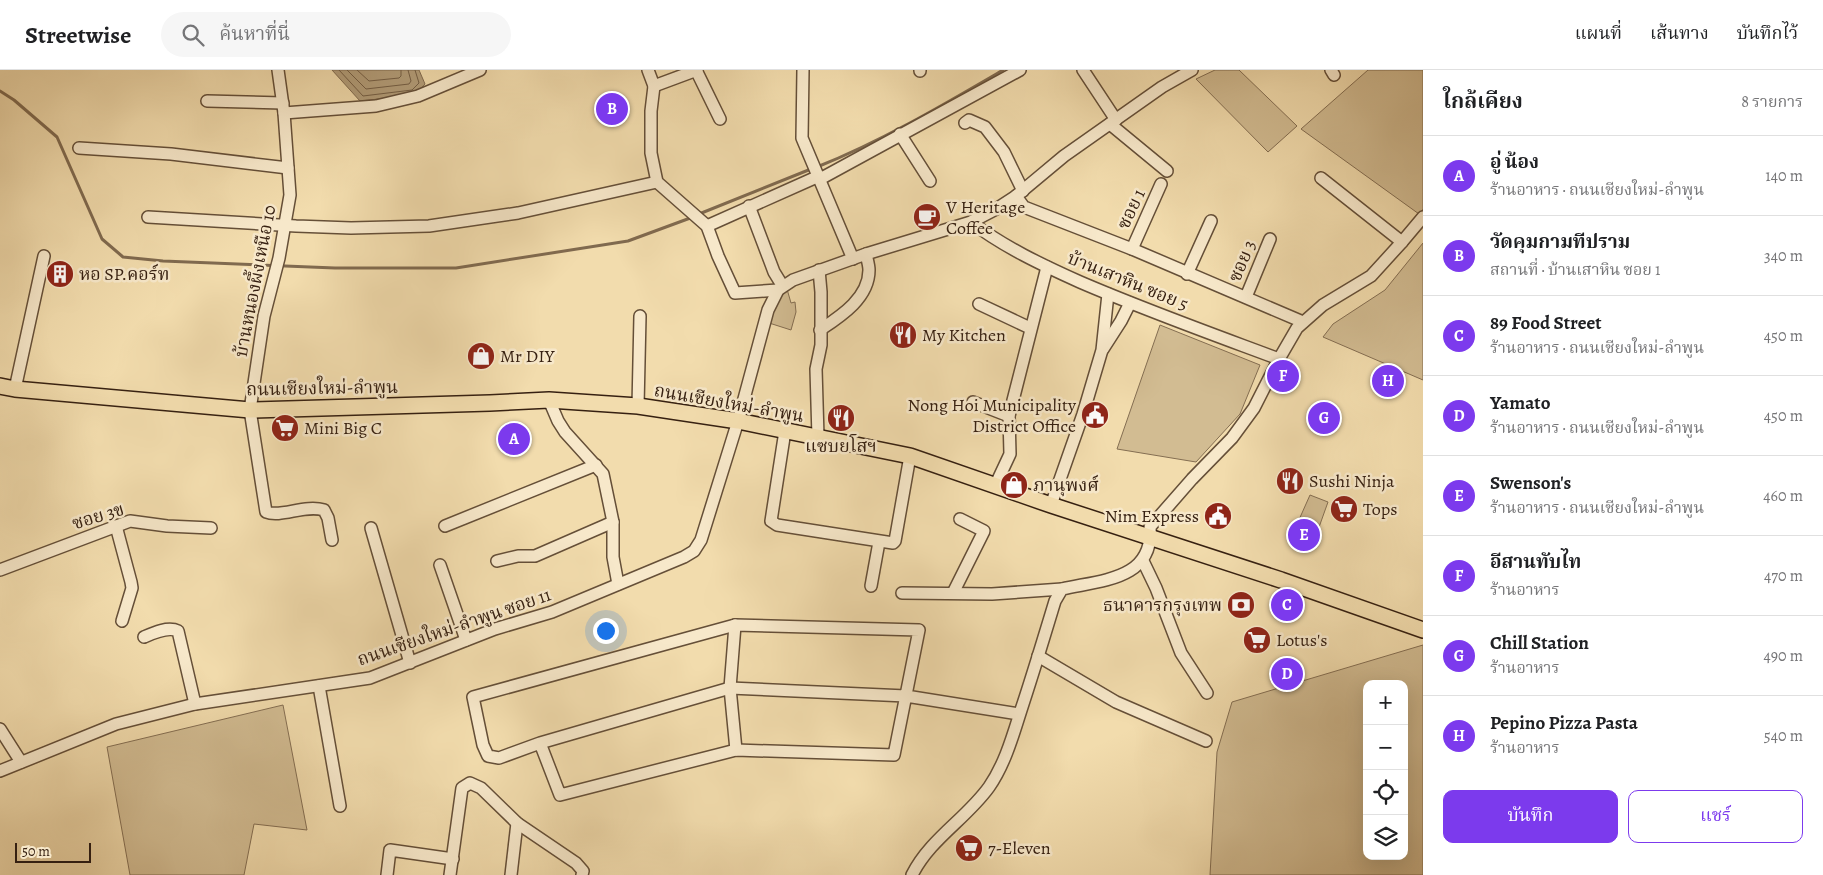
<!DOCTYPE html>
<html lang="th">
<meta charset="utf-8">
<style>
:root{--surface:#fff;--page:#f6f6f6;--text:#202124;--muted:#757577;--line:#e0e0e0;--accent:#7c3aed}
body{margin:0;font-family:Alegreya,"Noto Serif Thai",serif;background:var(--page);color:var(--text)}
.controls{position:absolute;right:15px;bottom:15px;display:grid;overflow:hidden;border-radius:10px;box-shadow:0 5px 20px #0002}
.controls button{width:45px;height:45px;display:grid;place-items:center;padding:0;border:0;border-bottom:1px solid var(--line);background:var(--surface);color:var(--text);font:25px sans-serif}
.scale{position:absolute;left:15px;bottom:12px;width:76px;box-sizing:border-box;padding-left:5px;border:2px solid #362011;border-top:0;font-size:14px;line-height:18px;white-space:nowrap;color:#362011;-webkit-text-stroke:4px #f7e8ca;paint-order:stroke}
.you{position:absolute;left:605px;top:560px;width:18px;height:18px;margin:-12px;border:4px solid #fff;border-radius:50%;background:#1a73e8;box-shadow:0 0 0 8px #1a73e833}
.badge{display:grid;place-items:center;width:32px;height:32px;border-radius:50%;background:var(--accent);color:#fff;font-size:16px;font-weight:700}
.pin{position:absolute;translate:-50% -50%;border:2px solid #fff;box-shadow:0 1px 5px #0006}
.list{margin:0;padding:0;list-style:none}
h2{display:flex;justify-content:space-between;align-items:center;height:65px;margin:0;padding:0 20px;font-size:21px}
h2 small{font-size:16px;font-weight:400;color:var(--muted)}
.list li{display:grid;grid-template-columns:32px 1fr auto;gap:15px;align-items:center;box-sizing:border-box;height:80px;padding:0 20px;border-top:1px solid var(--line)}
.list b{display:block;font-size:19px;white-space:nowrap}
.list p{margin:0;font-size:16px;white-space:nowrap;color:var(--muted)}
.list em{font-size:16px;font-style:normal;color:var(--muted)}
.actions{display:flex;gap:10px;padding:15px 20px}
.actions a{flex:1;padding:11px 0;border:1px solid var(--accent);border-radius:10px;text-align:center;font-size:18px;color:var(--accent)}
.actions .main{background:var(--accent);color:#fff}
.icon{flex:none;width:28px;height:28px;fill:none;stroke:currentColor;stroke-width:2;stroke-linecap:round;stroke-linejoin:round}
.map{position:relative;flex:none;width:1423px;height:805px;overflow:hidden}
header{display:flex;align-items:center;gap:30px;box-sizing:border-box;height:70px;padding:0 25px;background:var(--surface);border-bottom:1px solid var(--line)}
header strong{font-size:24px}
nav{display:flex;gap:28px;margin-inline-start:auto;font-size:18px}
.search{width:350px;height:45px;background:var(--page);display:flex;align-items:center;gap:12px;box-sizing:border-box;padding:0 18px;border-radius:28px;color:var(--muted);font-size:19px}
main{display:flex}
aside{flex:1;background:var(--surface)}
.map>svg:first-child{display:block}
</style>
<header>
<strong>Streetwise</strong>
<div class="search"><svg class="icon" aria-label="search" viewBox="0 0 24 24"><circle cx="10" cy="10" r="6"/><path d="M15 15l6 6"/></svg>ค้นหาที่นี่</div>
<nav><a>แผนที่</a><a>เส้นทาง</a><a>บันทึกไว้</a></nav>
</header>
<main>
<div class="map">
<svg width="1423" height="805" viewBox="0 0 1423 805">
<rect width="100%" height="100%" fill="#f2dcad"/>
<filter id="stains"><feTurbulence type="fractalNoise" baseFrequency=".004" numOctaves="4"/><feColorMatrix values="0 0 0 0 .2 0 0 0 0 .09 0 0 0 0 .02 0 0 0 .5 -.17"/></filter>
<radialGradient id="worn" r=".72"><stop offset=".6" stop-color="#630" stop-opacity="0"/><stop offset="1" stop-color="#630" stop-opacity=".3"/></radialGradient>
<g fill="#d2bc92" stroke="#846e52" fill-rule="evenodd">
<path d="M1215,0H1239L1297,56L1268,82L1196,9Z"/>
<path d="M1368,0H1423V139L1419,144L1301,59Z"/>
<path d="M1423,173V310L1323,267L1333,254L1385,220Z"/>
<path d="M787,219L791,233L795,232L796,242L791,260L766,252L771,227Z"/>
<path d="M1160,255L1260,295L1240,344L1196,392L1117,379Z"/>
<path d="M1310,425L1328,432L1318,460L1298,452Z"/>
<path d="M1423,575V805H1210L1217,682L1232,632ZM1367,614H1404V786H1367Z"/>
<path d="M283,635L307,760L254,754L244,805H130L107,677Z"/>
</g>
<path fill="#b29c78" stroke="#806a4f" d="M332,0H419L425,14L415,25L360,31Z"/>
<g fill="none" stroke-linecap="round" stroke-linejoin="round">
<g stroke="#745e44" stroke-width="1">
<path d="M339,0L363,26L412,20L419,13L415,0"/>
<path d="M347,0L366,19L409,14L411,11L408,0"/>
<path d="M357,0L369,11L399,8L401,6V0"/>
</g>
<g stroke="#806a4f" stroke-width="3">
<path d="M0,21L14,30L57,67L102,169L123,187L163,191L335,198H456L628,171L693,147"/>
<path d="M817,97C882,71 943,35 1003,0"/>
<path d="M699,144L811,99"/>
</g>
<defs>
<g id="minor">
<path d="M278,0L284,43L290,125L279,188L264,246L250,340L266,442C281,448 305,434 324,440L328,448L332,470"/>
<path d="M648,0L654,16L651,41V83L657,112L707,156L718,186L735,223L778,220"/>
<path d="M696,0L720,49"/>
<path d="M803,0L802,68L853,189"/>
<path d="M920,0V1"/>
<path d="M1083,0L1116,50"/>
<path d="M1331,0L1334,5"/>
<path d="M654,16L697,0"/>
<path d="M207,31L283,33"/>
<path d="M284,43L376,36L418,26L480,0"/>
<path d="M965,53L969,50L985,57L1004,82L1023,121"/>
<path d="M1110,54L1167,101"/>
<path d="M900,64L930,111"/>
<path d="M79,78L171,84L288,98"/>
<path d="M1321,108L1402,172"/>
<path d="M820,109L1020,0"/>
<path d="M1016,126L1024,137L1132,179L1303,252"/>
<path d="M749,136L774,202L782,215"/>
<path d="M148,147L296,156L351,158L429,156L518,143L657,112"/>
<path d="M971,152C1004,177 1042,195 1080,212C1145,240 1212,264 1279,289"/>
<path d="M707,156L819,106"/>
<path d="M1132,179L1161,114"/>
<path d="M1187,204L1211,151"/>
<path d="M1246,227L1270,169"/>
<path d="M979,234L1030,258"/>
<path d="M820,260C841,246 869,228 869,200C869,195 867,189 866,184"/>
<path d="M1103,279L1121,251L1130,233"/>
<path d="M15,319L44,186"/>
<path d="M549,330L558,351L565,362L603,404L613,452V487L618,514"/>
<path d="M973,332L1009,346"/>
<path d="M638,336L640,246"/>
<path d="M785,361L771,451L777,455L893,473L895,471L910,386"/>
<path d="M818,367L816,299L821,275V222L819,200"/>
<path d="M995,416L1010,384L1009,346L1047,197"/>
<path d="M1051,435L1083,344L1102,280L1108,224"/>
<path d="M116,456L131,512L132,518L122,551"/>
<path d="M445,456L596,395"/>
<path d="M371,458L410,593"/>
<path d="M497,491L518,486H535L613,452"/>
<path d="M1143,491L1156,518L1181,583L1207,623"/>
<path d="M440,495L466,570"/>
<path d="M0,500L130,451L167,456L211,458"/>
<path d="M871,516L879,472"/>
<path d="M902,523L992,524L1062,519"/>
<path d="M953,523L984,461L960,449"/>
<path d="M735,555L730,618L736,680"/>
<path d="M144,567C153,563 168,556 178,561L195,634"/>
<path d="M1038,586L1116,632L1206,671"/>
<path d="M319,616L340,736"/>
<path d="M0,659L21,692"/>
<path d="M540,673L560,725L736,680L894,685L919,560L735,555L473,627L483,675L488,686L499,688L540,673L730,618L906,626L1019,644"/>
<path d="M0,701L116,654L195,634L370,608L495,559L552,542L684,487L694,481L701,470L738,351L768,240L778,220L793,210L866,184L971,152L996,139L1016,126L1064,86L1162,17L1192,0"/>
<path d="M387,805L390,780L453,789"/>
<path d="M450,805L462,718L470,713L481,718L517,753L576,793L583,801L582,805"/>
<path d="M511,805L517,753"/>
<path d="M912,805C930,769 966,749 989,717C1005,694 1013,665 1021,640C1033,604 1044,567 1055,531L1062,519C1101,510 1154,510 1150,457L1192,409L1232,368L1254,338L1279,289L1297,258L1323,235L1371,206L1402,172L1423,147"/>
</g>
<path id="major" d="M0,316L15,319L250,340L490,333L549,330L638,336L738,351L910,386L1051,435L1281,510L1423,560"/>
</defs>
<use href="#minor" stroke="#654f38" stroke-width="14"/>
<use href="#major" stroke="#362011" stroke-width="18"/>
<use href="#minor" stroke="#f7e8ca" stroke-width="11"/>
<use href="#major" stroke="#f2dcad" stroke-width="15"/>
</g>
<defs>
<symbol id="cafe-disc" viewBox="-11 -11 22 22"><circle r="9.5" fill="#8f2418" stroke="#f7e8ca"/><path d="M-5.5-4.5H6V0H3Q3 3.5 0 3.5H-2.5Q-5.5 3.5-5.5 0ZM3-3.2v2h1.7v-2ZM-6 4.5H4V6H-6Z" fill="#fff"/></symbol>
<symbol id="building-disc" viewBox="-11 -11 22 22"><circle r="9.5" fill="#8f2418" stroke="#f7e8ca"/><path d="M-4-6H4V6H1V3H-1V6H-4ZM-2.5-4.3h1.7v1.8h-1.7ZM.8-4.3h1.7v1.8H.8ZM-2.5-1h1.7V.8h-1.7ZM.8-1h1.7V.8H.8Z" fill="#fff"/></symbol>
<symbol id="restaurant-disc" viewBox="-11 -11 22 22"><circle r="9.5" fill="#8f2418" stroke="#f7e8ca"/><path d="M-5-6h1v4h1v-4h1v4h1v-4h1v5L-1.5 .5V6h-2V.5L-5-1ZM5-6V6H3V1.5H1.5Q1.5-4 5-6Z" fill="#fff"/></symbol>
<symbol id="shop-disc" viewBox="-11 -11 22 22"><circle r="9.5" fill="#8f2418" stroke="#f7e8ca"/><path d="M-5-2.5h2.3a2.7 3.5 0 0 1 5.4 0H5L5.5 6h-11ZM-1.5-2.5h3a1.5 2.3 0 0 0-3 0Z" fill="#fff"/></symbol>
<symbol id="civic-disc" viewBox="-11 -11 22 22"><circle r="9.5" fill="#8f2418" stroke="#f7e8ca"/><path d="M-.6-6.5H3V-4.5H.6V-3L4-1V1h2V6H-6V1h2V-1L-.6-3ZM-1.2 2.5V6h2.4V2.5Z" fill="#fff"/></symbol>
<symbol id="supermarket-disc" viewBox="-11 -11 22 22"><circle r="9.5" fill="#8f2418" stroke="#f7e8ca"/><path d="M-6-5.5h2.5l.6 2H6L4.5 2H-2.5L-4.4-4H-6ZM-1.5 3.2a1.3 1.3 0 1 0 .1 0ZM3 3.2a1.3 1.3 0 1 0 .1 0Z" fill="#fff"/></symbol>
<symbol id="bank-disc" viewBox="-11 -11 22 22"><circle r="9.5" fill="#8f2418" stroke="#f7e8ca"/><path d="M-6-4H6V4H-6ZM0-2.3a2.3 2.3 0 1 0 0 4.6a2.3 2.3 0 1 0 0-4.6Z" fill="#fff"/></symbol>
</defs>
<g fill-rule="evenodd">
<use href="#cafe-disc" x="911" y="131" width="32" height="32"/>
<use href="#building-disc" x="44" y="188" width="32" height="32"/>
<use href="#restaurant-disc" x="887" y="249" width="32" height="32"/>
<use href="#shop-disc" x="465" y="270" width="32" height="32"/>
<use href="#civic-disc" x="1079" y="329" width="32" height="32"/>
<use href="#restaurant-disc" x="825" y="332" width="32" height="32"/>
<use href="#supermarket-disc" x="269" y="342" width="32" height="32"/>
<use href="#restaurant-disc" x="1274" y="395" width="32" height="32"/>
<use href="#shop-disc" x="998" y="399" width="32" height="32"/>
<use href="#supermarket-disc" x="1328" y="423" width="32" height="32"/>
<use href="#civic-disc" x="1202" y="430" width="32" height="32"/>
<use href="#bank-disc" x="1225" y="519" width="32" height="32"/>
<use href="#supermarket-disc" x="1241" y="554" width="32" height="32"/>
<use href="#supermarket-disc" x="953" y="762" width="32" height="32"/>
</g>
<g text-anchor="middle" stroke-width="5" stroke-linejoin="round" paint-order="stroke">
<g font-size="18" fill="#362011" stroke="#f7e8ca" text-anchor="start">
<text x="946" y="143">V Heritage<tspan x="946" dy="21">Coffee</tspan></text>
<text x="79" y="210">หอ SP.คอร์ท</text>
<text x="922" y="271">My Kitchen</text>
<text x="500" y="292">Mr DIY</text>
<text x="1076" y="341" text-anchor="end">Nong Hoi Municipality<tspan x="1076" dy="21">District Office</tspan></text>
<text x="304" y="364">Mini Big C</text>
<text x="841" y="382" text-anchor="middle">แซบยโสฯ</text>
<text x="1309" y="417">Sushi Ninja</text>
<text x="1033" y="421">ภานุพงศ์</text>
<text x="1363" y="445">Tops</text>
<text x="1199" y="452" text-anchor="end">Nim Express</text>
<text x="1222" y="541" text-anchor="end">ธนาคารกรุงเทพ</text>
<text x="1276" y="576">Lotus's</text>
<text x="988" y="784">7-Eleven</text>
</g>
<g font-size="18" fill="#362011" stroke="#f7e8ca">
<text transform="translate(1131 139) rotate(-65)" y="6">ซอย 1</text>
<text transform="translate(1242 191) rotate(-67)" y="6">ซอย 3</text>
<text transform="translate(255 211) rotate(-79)" y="6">บ้านหนองผึ้งเหนือ 10</text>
<text transform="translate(1128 211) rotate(22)" y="6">บ้านเสาหิน ซอย 5</text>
<text transform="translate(322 318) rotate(-1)" y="6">ถนนเชียงใหม่-ลำพูน</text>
<text transform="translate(729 333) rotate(10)" y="6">ถนนเชียงใหม่-ลำพูน</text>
<text transform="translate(98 446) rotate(-17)" y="6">ซอย 3ข</text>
<text transform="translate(454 557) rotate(-19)" y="6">ถนนเชียงใหม่-ลำพูน ซอย 11</text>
</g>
</g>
<rect width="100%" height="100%" filter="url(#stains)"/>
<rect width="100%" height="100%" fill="url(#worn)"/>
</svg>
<div class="controls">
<button>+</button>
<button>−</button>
<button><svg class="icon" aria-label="locate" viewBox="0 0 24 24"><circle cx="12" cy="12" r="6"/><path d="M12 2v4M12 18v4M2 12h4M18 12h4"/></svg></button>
<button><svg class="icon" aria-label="layers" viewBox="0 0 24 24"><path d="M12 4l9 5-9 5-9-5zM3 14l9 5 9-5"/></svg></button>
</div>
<div class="scale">50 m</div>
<div class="you"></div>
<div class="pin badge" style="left:514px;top:369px">A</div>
<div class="pin badge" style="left:612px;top:39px">B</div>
<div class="pin badge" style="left:1287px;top:535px">C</div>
<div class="pin badge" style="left:1287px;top:604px">D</div>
<div class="pin badge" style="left:1304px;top:465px">E</div>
<div class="pin badge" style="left:1283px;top:306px">F</div>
<div class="pin badge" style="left:1324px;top:348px">G</div>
<div class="pin badge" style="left:1388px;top:311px">H</div>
</div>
<aside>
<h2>ใกล้เคียง<small>8 รายการ</small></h2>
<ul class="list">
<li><span class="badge">A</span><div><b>อู่ น้อง</b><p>ร้านอาหาร · ถนนเชียงใหม่-ลำพูน</p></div><em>140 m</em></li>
<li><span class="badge">B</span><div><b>วัดคุมกามทีปราม</b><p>สถานที่ · บ้านเสาหิน ซอย 1</p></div><em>340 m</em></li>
<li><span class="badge">C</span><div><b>89 Food Street</b><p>ร้านอาหาร · ถนนเชียงใหม่-ลำพูน</p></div><em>450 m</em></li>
<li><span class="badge">D</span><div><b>Yamato</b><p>ร้านอาหาร · ถนนเชียงใหม่-ลำพูน</p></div><em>450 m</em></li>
<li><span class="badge">E</span><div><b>Swenson's</b><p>ร้านอาหาร · ถนนเชียงใหม่-ลำพูน</p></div><em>460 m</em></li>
<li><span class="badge">F</span><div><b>อีสานทับไท</b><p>ร้านอาหาร</p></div><em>470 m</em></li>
<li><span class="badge">G</span><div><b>Chill Station</b><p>ร้านอาหาร</p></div><em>490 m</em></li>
<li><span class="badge">H</span><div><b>Pepino Pizza Pasta</b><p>ร้านอาหาร</p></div><em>540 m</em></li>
</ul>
<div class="actions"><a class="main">บันทึก</a><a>แชร์</a></div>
</aside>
</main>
